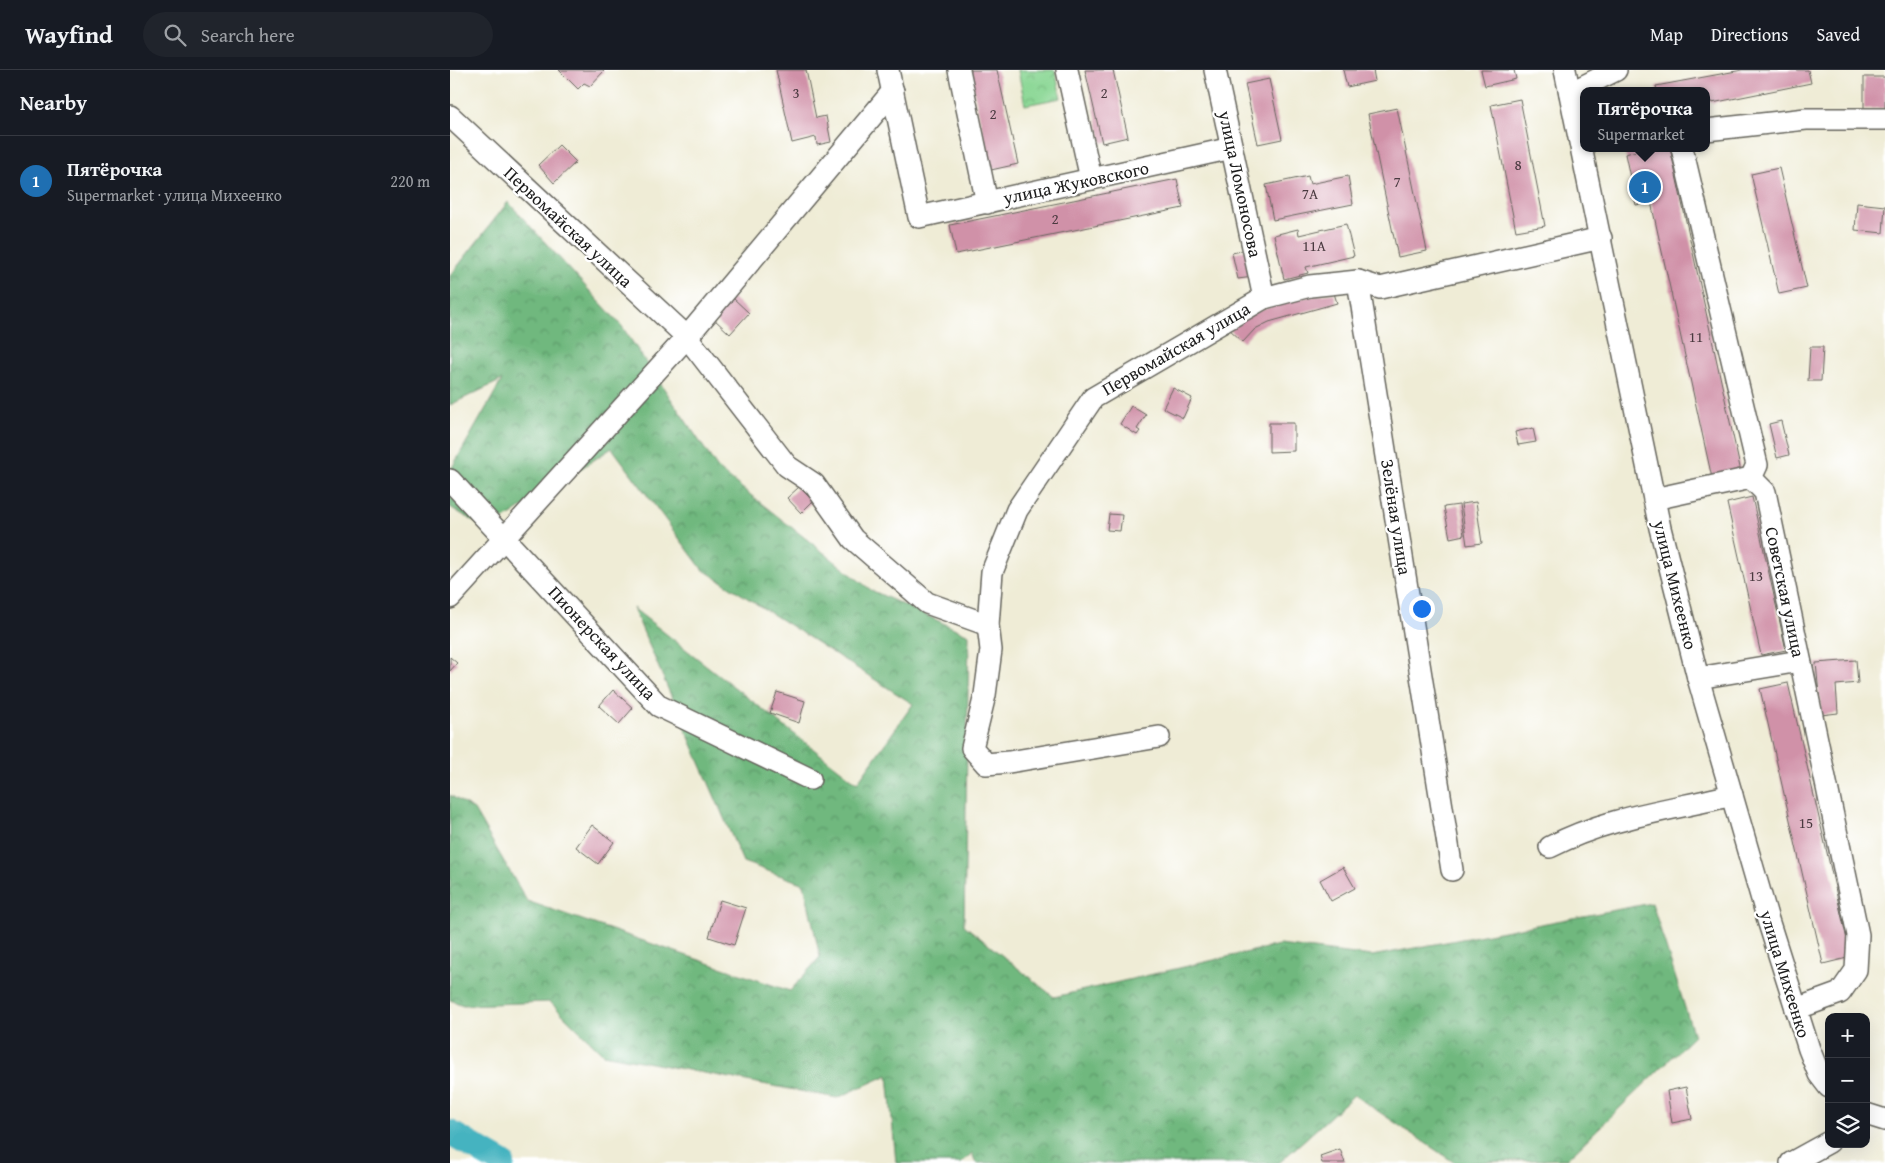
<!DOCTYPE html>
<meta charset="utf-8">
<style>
:root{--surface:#171b24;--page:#20242c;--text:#f1f3f6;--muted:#9ea1a6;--line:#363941;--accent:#1f6fb2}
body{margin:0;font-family:"Gentium Book Plus",serif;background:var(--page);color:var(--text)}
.controls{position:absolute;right:15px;bottom:15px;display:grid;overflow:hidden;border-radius:10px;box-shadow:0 5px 20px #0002}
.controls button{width:45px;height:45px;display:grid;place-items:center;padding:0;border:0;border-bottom:1px solid var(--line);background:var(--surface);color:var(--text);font:25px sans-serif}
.you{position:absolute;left:971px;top:538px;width:18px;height:18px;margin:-12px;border:4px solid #fff;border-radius:50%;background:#1a73e8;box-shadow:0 0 0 8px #1a73e833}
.badge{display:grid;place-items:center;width:32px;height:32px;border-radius:50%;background:var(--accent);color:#fff;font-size:16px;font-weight:700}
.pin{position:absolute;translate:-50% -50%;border:2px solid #fff;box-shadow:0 1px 5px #0006}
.popup{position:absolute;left:1130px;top:17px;width:130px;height:65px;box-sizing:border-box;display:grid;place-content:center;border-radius:10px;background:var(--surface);filter:drop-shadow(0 1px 4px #0005);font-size:16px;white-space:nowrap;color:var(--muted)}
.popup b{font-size:19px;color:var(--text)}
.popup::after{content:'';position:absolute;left:50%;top:100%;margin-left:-10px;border:10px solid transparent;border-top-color:var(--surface)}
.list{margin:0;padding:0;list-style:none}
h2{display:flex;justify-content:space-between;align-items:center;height:65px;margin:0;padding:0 20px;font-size:21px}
h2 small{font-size:16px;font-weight:400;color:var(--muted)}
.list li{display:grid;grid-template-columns:32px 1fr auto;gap:15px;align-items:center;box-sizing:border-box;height:90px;padding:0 20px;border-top:1px solid var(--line)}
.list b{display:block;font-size:19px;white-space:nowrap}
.list p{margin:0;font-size:16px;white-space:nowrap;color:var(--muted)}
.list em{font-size:16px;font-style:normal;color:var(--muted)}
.icon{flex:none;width:28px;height:28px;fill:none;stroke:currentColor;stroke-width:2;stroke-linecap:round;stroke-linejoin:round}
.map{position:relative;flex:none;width:1435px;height:1093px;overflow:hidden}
header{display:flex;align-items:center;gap:30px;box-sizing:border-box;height:70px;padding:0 25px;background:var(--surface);border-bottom:1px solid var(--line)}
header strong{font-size:24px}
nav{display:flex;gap:28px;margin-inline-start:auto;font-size:18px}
.search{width:350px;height:45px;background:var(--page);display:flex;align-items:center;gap:12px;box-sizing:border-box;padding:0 18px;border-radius:28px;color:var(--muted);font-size:19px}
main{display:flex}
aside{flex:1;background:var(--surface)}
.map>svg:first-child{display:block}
</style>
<header>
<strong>Wayfind</strong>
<div class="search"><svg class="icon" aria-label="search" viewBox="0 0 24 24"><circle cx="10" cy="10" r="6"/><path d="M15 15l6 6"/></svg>Search here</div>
<nav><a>Map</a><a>Directions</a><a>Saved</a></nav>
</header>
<main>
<aside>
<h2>Nearby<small></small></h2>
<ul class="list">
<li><span class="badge">1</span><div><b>Пятёрочка</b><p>Supermarket · улица Михеенко</p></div><em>220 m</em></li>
</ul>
</aside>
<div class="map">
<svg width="1435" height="1093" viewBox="0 0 1435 1093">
<defs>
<pattern id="forest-crowns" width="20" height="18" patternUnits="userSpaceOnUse" patternTransform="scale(1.25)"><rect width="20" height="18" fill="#6fb87e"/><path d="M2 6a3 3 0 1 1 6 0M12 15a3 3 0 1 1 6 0" fill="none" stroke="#5a9566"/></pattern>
<pattern id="park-crowns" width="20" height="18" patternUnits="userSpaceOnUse" patternTransform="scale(1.25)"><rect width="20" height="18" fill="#8ad794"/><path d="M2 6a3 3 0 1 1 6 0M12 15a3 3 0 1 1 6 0" fill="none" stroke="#76b87f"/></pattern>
</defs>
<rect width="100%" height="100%" fill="#fff"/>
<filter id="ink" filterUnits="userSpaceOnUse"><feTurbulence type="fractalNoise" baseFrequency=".02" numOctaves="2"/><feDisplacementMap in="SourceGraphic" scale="10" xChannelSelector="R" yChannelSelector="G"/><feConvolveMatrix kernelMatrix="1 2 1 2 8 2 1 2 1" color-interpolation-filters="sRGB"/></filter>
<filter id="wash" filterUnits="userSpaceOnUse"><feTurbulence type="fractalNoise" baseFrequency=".0096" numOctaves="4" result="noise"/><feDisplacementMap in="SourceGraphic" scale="20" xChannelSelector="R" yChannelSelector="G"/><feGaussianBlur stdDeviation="1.12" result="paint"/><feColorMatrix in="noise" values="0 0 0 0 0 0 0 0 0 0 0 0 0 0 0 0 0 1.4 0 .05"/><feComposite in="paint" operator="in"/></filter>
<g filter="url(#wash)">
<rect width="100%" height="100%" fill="#efecd6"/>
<path fill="url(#forest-crowns)" stroke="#466a4d" d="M58,132L171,255L269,400L421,520L519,565L514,855L604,927L829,875L922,886L1202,833L1244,966L1117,1089L1005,1093L904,1025L829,1093H526L522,1083L512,1093H446L438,1005L387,1028L153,984L100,932L13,935L0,930V725L24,740L77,831L340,921L370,887L354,814L293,792L183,538L407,713L463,634L252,499L162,378L38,460L0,437V401L52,310L0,335V206Z"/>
<path fill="url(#park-crowns)" stroke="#537a58" d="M568,0H605L611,28L575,35Z"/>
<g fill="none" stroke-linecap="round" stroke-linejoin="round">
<path stroke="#45b3c0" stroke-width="26" d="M0,1063L52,1093"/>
</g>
<g id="blocks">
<g fill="#d091a8">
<path d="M109,0H153L154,1L140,16L134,13L128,19Z"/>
<path d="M326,0H356L366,48L376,46L381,72L367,75L366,67L342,73Z"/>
<path d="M519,0H547L568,94L541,100Z"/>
<path d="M635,0H663L678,67L652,73Z"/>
<path d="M893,0H923L925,11L897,17Z"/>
<path d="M1031,0H1064L1066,9L1035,16Z"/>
<path d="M1292,0H1358L1361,13L1262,33V31L1256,32V21H1207L1206,16Z"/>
<path d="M1414,7H1435V38L1414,39Z"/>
<path d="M819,9L832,69L808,74L795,14Z"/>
<path d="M1070,29L1095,156L1066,161L1041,35Z"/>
<path d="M947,38L977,181L948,187L918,44Z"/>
<path d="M109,75L126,92L104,113L88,95Z"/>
<path d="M1198,78H1220L1291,402L1262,408L1201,132L1186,135L1175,84Z"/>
<path d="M1329,98L1357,218L1329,224L1301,104Z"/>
<path d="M858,106L860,114L898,106L903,134L823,150L816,115Z"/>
<path d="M727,109L733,138L506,184L500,155Z"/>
<path d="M1407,133L1435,136L1433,163L1405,160Z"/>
<path d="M896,154L904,186L856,197L858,203L834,209L824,165L848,159L849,165Z"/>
<path d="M796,180L803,207L788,209L782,183Z"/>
<path d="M884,223L887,233L819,252L805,259L793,272L777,257L797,245L843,229Z"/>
<path d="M282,227L299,243L280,264L263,248Z"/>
<path d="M1360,277H1373L1371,311H1358Z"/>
<path d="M723,318L742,328L733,348L713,338Z"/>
<path d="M681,336L696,345L687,359L690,361L687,365L670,354Z"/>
<path d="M1331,351L1339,385L1327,388L1319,354Z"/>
<path d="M819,353H844V381L819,382Z"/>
<path d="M1083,358L1086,372L1068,375L1065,362Z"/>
<path d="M349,417L363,431L351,443L337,428Z"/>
<path d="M1302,427L1336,580L1311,585L1277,433Z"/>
<path d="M1026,432L1032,473L1017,475L1011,434Z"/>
<path d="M1009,435L1014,465L1000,468L994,437Z"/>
<path d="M659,444L672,445L670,461L657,460Z"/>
<path d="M0,587L7,593L0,601Z"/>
<path d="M1406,590L1408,613L1386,615L1388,643L1371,645L1366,593Z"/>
<path d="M1338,613L1401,887L1373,894L1310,619Z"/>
<path d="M163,620L183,638L169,654L149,636Z"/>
<path d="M327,622L355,631L349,653L320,643Z"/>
<path d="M142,755L164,772L148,794L126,777Z"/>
<path d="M893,797L905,818L881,831L870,810Z"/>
<path d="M270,830L296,838L284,875L259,867Z"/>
<path d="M1236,1017L1242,1049L1222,1053L1217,1021Z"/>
<path d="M890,1079L895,1093H872L870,1086Z"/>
</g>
</g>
</g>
<g filter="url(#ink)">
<use href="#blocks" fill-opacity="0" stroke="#66655d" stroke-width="1"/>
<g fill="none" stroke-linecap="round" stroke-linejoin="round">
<defs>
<g id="minor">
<path d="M438,0L469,147L782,78"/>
<path d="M509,0L537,133"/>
<path d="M617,0L641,109"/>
<path d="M765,0L814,228"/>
<path d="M1115,0L1210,458L1248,608L1318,850L1359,979L1369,1004L1379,1017"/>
<path d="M1120,23L1166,0"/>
<path d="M0,46L237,267L337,396L364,414L403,469L477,533L538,555"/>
<path d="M1256,60L1356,49H1435"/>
<path d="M1232,78L1307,395L1301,408L1315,422L1408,865L1406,900L1390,923L1346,939"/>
<path d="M908,211L1002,800"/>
<path d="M0,410L209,636L360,709"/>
<path d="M1204,429L1301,408"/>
<path d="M0,528L237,267L443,21"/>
<path d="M1248,608L1350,591"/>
<path d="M709,667L559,692L536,694L522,678L535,625L541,580L538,555L542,502L567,440L643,328L814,228L860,216L908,211L930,218L1151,168"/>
<path d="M1100,777C1157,747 1221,740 1282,725"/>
<path d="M1416,1044L1435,1050"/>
<path d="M1341,1093L1379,1072"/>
</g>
</defs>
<use href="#minor" stroke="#66655d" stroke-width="24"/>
<use href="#minor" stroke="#fff" stroke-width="21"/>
</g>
</g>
<g text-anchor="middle" stroke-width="4.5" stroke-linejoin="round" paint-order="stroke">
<g font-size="15" fill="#49393f">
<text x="346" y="28">3</text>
<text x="654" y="28">2</text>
<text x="543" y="49">2</text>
<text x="1068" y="100">8</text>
<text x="947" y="117">7</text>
<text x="860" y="129">7А</text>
<text x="605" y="154">2</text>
<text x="864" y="181">11А</text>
<text x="1246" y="272">11</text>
<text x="1306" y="511">13</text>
<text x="1356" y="758">15</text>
</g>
<g font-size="18" fill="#1c1c1c" stroke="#fff">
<text transform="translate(626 113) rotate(-12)" y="6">улица Жуковского</text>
<text transform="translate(790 114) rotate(78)" y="6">улица Ломоносова</text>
<text transform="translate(118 157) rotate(43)" y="6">Первомайская улица</text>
<text transform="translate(726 279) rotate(-30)" y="6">Первомайская улица</text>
<text transform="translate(946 447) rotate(81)" y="6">Зелёная улица</text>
<text transform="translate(1225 515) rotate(76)" y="6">улица Михеенко</text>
<text transform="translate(1335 522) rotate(78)" y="6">Советская улица</text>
<text transform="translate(152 573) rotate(47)" y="6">Пионерская улица</text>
<text transform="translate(1335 904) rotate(73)" y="6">улица Михеенко</text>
</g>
</g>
</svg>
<div class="controls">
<button>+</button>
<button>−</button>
<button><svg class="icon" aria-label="layers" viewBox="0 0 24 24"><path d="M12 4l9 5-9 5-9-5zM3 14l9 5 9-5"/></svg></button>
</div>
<div class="you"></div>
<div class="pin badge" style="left:1195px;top:117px">1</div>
<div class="popup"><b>Пятёрочка</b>Supermarket</div>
</div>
</main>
